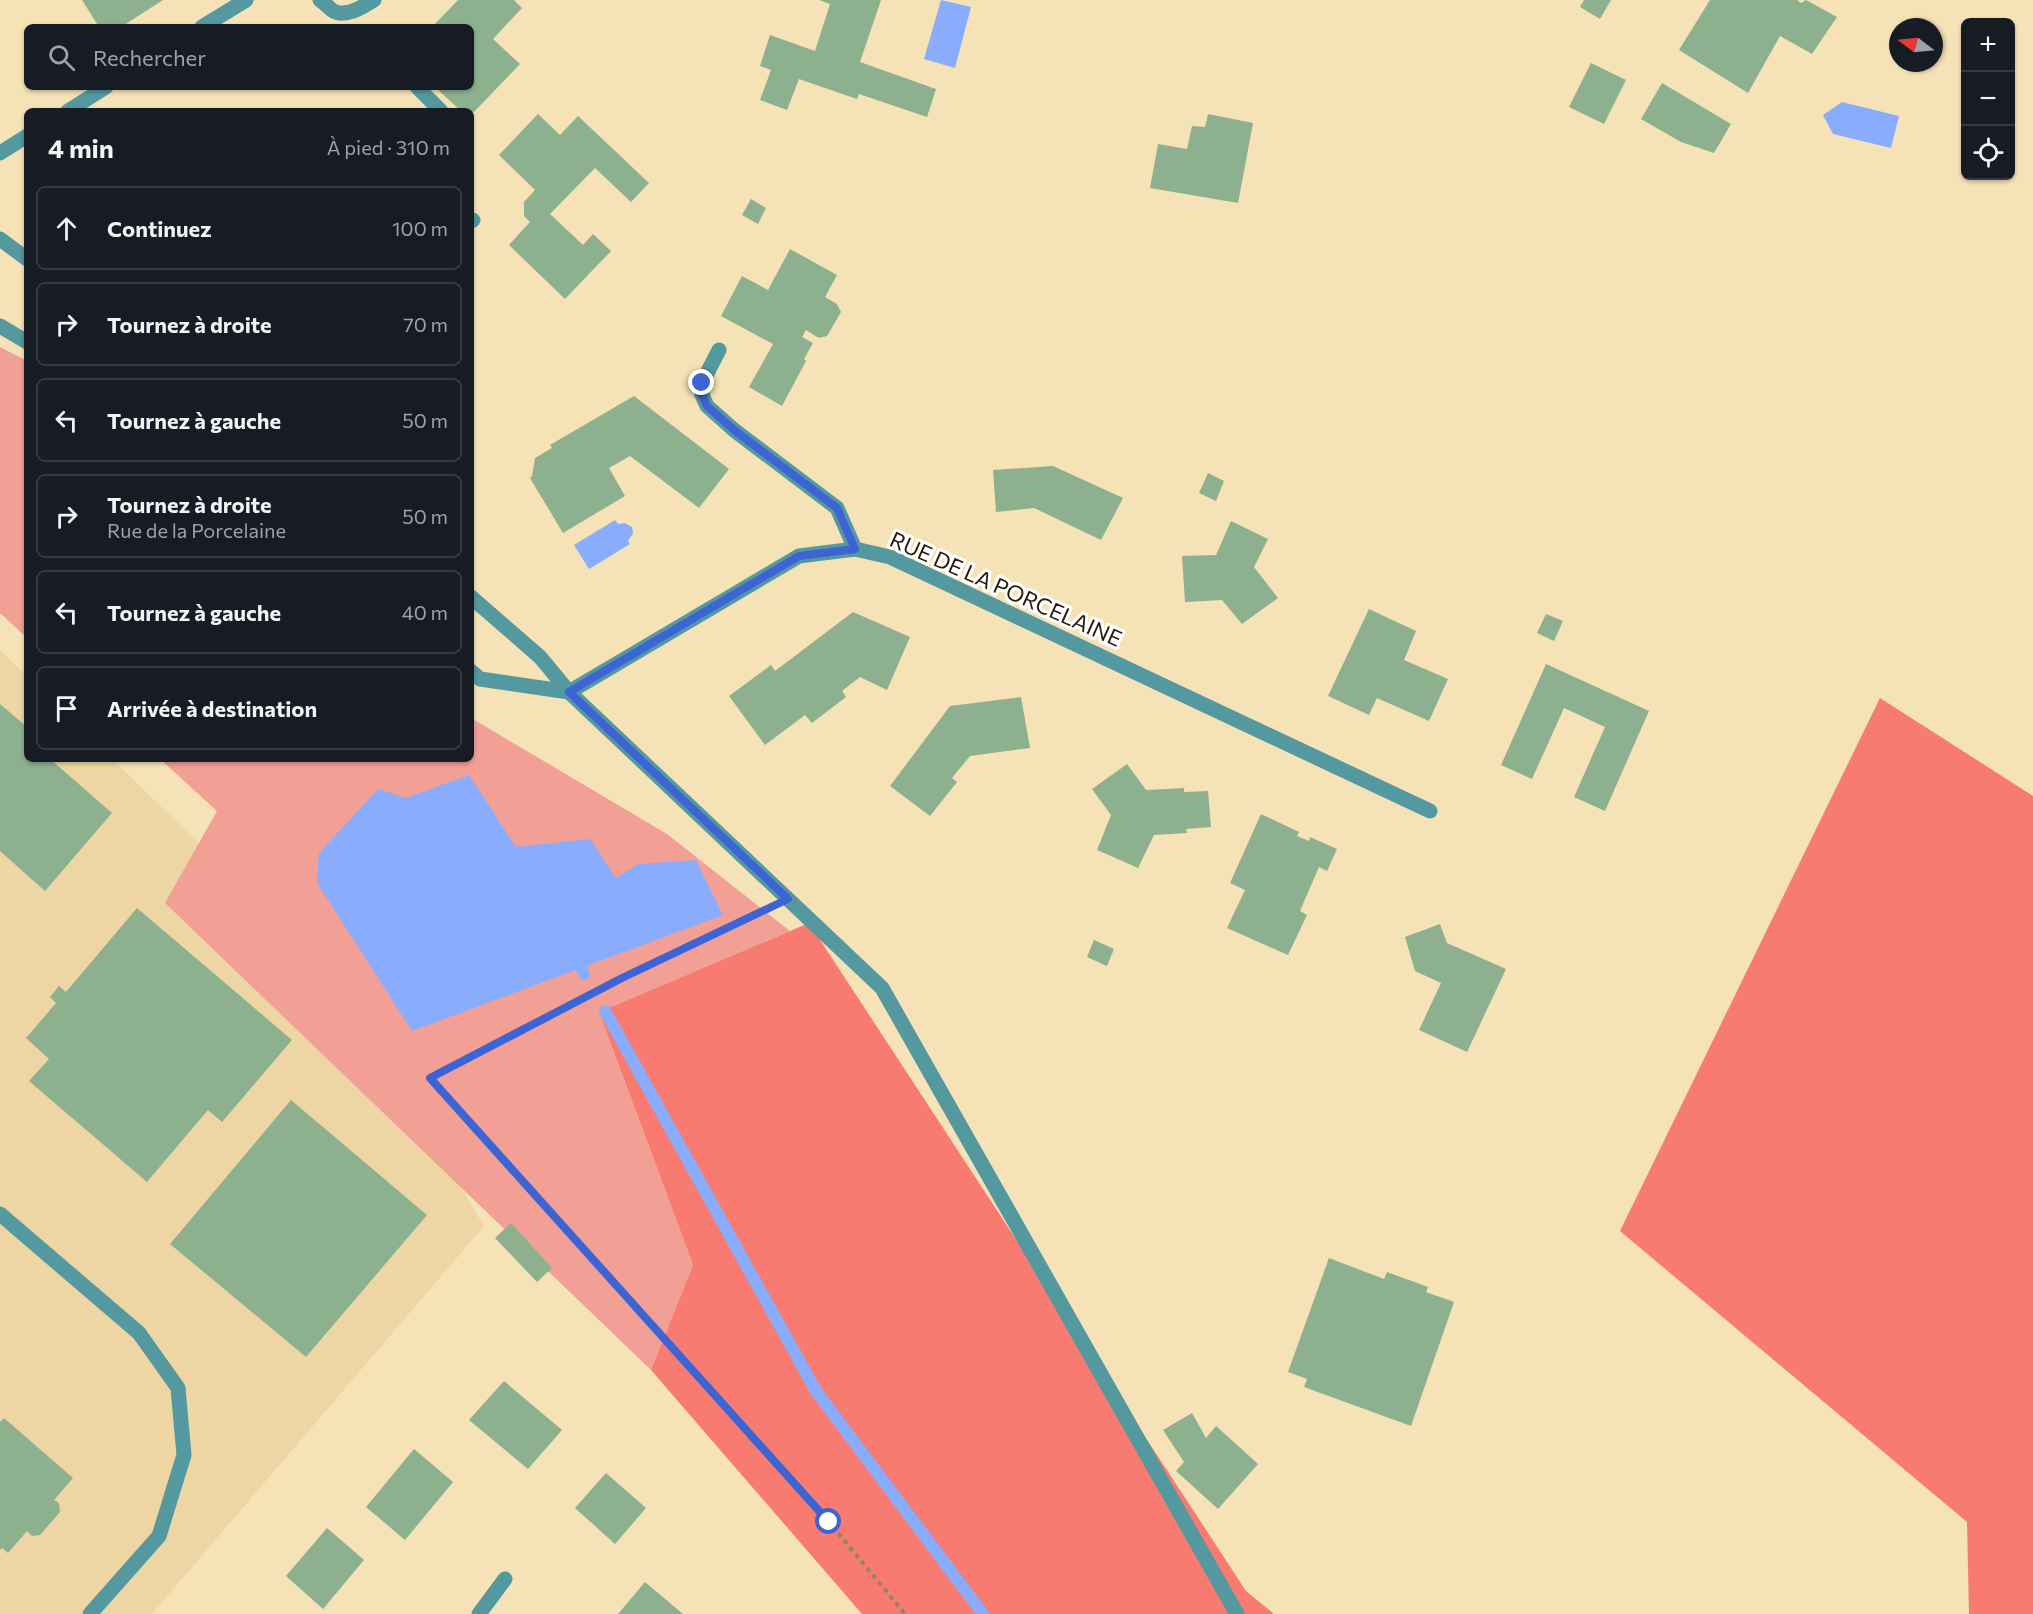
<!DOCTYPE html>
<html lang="fr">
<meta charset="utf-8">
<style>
:root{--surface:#171b24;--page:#242831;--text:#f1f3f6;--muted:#9ea1a6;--line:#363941}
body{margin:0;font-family:Commissioner,sans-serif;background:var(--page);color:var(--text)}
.controls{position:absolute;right:18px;top:18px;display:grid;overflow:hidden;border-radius:9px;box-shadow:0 2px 4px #0004}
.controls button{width:54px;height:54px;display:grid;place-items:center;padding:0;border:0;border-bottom:2px solid var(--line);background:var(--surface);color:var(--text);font:30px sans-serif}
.compass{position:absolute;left:1889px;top:18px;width:54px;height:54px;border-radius:50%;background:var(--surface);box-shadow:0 2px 4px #0004;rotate:286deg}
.stop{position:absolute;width:18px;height:18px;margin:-14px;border:4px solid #3c64d5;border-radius:50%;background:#fff}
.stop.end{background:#3c64d5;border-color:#fff;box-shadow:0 2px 6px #0008}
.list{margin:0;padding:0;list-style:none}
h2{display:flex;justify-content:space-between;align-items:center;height:78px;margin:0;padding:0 24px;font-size:26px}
h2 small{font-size:20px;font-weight:400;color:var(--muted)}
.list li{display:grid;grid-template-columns:39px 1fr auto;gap:18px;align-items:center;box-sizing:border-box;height:84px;margin:0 12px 12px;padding:0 12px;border:2px solid var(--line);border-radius:9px}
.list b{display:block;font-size:22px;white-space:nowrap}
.list p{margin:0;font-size:20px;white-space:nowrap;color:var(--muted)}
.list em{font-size:20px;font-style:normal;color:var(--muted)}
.icon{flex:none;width:33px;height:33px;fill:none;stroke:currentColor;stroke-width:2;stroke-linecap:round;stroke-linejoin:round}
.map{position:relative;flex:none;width:2033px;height:1614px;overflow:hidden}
.search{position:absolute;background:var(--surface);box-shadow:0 2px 4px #0004;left:24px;top:24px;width:450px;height:66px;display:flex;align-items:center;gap:15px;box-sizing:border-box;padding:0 21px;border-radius:9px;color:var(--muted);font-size:22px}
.panel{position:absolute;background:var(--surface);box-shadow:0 2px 4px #0004;left:24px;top:108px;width:450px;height:654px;border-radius:9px}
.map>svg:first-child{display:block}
</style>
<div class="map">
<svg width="2033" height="1614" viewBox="0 0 2033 1614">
<rect width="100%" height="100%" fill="#f6e2b7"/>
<path fill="#edd6a3" d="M0,650L27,676V759H112L326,966L484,1226L152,1614H0Z"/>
<g fill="#f29f96">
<path d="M0,347L27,361V638L0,613Z"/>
<path d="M471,718L667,834L790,931L599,1012L693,1265L651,1370L165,903L217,811L160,759H471Z"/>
</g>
<g fill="#f87b72">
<path d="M1880,698L2033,796V1614H1969L1967,1522L1620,1231Z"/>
<path d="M809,923L1246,1591L1274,1614H862L651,1370L693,1265L599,1012Z"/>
</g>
<g fill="#8aacfd">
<path d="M941,0L971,7L955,68L924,59Z"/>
<path d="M1842,102L1899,116L1891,148L1833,134L1823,115Z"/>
<path d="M615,520L618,524L625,523L632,527L633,533L628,541L630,544L589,569L574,545Z"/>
<path d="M469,775L516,847L590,839L616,878L638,864L696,860L723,915L412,1031L317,883L319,853L378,789L406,798Z"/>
</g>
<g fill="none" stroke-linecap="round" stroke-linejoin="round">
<g stroke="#8aacfd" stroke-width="12">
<path d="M581,968L584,974"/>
<path d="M605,1011L816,1391L983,1614"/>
</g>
</g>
<g fill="#8db08f">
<path d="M82,0H163L121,27H99Z"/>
<path d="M458,0H514L522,8L493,39L520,64L471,115V111H461L435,87H471V27H432Z"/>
<path d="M819,0H881L860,62L936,89L927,117L859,94L857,99L799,79L787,110L760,100L771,70L760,66L770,35L815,51L830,4Z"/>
<path d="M1584,0H1611L1600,19L1580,7Z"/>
<path d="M1710,0H1797L1801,3L1806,0L1837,17L1812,54L1780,36L1748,93L1679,50Z"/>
<path d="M1591,63L1626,80L1604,124L1569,107Z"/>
<path d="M1662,83L1731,124L1714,153L1681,142L1641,119Z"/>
<path d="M538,114L560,135L578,116L649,183L631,202L595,168L550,214L583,245L593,234L611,251L565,299L509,245L530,222L524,216V202L535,190L499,155Z"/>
<path d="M1208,114L1253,123L1238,203L1150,188L1158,144L1187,149L1192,126L1205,127Z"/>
<path d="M751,199L766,208L758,224L742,215Z"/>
<path d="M790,249L837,275L825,297L837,304L841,312L827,336L819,338L806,330L802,337L813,343L804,359L806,361L782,406L749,387L773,344L721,316L742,276L768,290Z"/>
<path d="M634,396L729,469L699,508L630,456L609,468L625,496L563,533L530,478L532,476L535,458L552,448L550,445Z"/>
<path d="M1053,466L1123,498L1101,540L1034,508L996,512L993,470Z"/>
<path d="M1208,473L1224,481L1216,501L1199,493Z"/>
<path d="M1231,521L1268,539L1254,567L1278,598L1242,624L1222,600L1185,602L1182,556L1216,555Z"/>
<path d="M1369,609L1416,631L1404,660L1448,679L1429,721L1377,698L1369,715L1328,696Z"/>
<path d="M853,612L910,637L887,690L860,677L842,691L846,697L812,723L805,715L765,745L729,696L771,665L775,671Z"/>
<path d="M1546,614L1563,621L1554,641L1537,633Z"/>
<path d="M1546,664L1649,711L1605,811L1574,797L1605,727L1564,708L1532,779L1501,765Z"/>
<path d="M1021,697L1030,748L970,756L952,778L957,782L930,816L890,786L950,706Z"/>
<path d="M0,704L27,727V759H50L112,813L45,891L0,851Z"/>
<path d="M1127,764L1146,790L1184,788V792L1208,791L1211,827L1186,829L1187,833L1154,835L1138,868L1097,850L1111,815L1092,789Z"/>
<path d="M1261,814L1299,832L1297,836L1309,841L1310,837L1337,849L1327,871L1319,867L1300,911L1307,915L1288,955L1227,928L1245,890L1230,883Z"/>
<path d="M137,908L292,1040L222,1122L208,1110L147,1182L29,1081L49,1059L26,1038L56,1003L50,997L59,986L66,992Z"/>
<path d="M1440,924L1447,943L1506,969L1467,1052L1419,1030L1441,983L1415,971L1405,937Z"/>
<path d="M1094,940L1114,949L1107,966L1087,957Z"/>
<path d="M291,1100L427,1215L306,1357L170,1244Z"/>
<path d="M511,1223L552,1268L537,1282L495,1238Z"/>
<path d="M1329,1258L1384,1279L1387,1272L1428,1287L1426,1292L1454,1302L1411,1426L1304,1387L1307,1379L1288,1372Z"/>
<path d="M504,1381L562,1430L528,1469L469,1420Z"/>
<path d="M1192,1413L1206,1438L1216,1426L1258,1464L1218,1509L1176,1471L1184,1462L1163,1430Z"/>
<path d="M4,1418L73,1478L54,1500L59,1503L60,1512L40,1535L32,1536L27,1531L8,1553L2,1548L0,1550V1422Z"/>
<path d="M414,1449L453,1482L405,1540L366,1507Z"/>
<path d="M606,1473L646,1508L615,1544L575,1508Z"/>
<path d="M327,1528L364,1560L323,1609L286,1576Z"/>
<path d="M645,1582L683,1614H618Z"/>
</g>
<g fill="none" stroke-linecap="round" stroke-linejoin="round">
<path stroke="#938466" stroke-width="4" stroke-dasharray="4.5 4.5" stroke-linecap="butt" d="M760,912L622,978L430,1078L829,1522L905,1614"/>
<g stroke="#5498a0" stroke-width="15">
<path d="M417,87L441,111"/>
<path d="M471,221L473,220"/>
<path d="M719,350L702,383V395L707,406L734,430L837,508L855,549"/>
<path d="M479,1614L505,1579"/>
</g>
<g stroke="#5498a0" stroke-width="15">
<path d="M320,0C325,3 328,7 332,10C344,19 363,7 374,0"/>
<path d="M202,27L246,0"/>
<path d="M68,111L106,87"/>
<path d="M0,153L27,136"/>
<path d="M0,239L27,259"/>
<path d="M0,326L27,342"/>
<path d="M471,597L540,657L569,692L882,988L1237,1614"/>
<path d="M471,671L480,679L569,692"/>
<path d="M569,692L799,556L855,549L890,557L1430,811"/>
<path d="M0,1214L139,1333L178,1388L184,1455L159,1536L90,1614"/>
</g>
</g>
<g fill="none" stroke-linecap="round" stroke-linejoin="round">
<path stroke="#3c64d5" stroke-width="8" d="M702,383V395L707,406L734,430L837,508L855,549L799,556L569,692L788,899L622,978L430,1078L829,1522"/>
</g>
<g text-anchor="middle" stroke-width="6" stroke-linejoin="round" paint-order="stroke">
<g font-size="22" fill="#251d0d" stroke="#fff">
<text transform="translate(1006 589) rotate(24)" y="8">RUE DE LA PORCELAINE</text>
</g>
</g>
</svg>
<div class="controls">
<button>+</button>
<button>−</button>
<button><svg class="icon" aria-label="locate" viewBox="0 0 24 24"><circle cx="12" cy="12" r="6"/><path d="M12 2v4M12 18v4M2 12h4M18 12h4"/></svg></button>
</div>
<svg class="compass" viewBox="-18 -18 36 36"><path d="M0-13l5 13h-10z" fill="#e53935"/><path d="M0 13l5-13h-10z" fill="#9ea1a6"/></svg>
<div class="stop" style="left:829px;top:1522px"></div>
<div class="stop end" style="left:702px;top:383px"></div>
<div class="search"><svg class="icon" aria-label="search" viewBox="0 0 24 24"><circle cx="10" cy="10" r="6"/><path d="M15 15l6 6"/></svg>Rechercher</div>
<section class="panel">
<h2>4 min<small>À pied · 310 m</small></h2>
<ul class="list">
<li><svg class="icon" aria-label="ahead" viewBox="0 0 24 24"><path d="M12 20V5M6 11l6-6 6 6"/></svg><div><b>Continuez</b></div><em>100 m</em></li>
<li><svg class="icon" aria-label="right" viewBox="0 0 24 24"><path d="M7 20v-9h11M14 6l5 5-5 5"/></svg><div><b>Tournez à droite</b></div><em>70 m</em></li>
<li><svg class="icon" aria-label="left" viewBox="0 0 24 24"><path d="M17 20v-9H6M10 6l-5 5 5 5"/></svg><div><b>Tournez à gauche</b></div><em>50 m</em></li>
<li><svg class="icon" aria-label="right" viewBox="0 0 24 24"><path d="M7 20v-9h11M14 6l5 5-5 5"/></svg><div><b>Tournez à droite</b><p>Rue de la Porcelaine</p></div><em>50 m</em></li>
<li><svg class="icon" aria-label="left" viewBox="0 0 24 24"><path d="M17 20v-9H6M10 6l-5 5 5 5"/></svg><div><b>Tournez à gauche</b></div><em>40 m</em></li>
<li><svg class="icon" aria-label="arrive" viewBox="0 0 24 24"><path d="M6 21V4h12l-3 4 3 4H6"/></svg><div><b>Arrivée à destination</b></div></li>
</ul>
</section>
</div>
